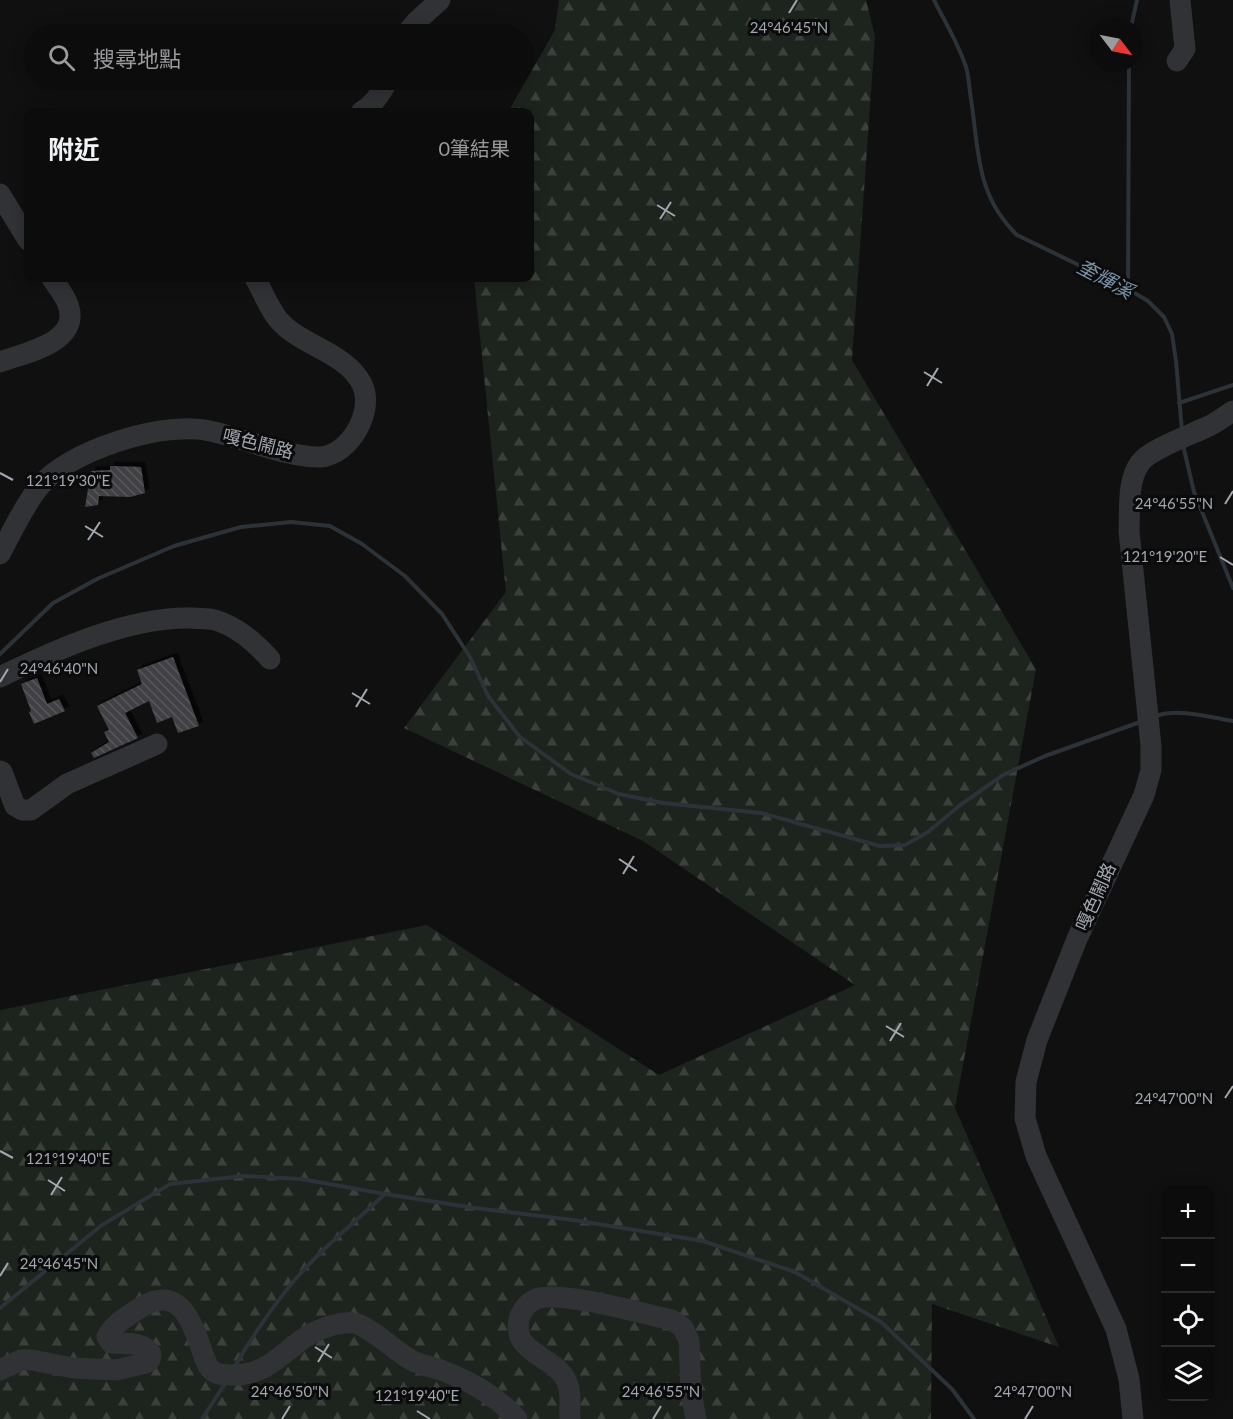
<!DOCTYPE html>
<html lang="zh-TW">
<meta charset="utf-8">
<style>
:root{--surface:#0c0c0d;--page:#151516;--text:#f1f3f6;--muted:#9a9b9d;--line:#2c2c2e}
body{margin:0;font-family:Lato,"Noto Sans TC",sans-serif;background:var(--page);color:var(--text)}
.controls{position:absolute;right:18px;bottom:18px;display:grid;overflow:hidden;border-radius:12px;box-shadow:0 3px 15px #0003}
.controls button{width:54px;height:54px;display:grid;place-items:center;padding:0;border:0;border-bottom:2px solid var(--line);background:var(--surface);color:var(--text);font:30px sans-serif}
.compass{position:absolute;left:1089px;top:18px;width:54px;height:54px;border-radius:50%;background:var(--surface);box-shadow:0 3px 15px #0003;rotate:122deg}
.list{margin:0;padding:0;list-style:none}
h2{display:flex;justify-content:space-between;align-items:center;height:78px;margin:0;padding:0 24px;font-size:26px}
h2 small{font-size:20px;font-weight:400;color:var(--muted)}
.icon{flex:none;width:33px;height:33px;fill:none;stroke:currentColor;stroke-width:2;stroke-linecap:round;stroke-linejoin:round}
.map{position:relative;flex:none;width:1233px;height:1419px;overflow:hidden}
.search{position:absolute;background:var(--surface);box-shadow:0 3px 15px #0003;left:24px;top:24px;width:510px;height:66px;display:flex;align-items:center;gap:15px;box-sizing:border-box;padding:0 21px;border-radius:33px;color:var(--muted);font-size:22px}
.panel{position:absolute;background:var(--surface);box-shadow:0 3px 15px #0003;left:24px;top:108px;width:510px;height:174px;border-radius:12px}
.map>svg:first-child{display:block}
</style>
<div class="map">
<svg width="1233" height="1419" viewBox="0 0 1233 1419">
<defs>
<pattern id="forest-firs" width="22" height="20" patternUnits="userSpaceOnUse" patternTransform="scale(1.5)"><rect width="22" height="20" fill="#1d231d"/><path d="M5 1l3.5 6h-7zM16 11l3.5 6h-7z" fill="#3b403b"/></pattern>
<pattern id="building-back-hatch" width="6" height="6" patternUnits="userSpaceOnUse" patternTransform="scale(1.5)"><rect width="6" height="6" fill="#3f4044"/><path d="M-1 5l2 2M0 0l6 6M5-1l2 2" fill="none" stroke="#58595c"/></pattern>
<filter id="shadow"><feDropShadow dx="4.5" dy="-4.5" stdDeviation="0" flood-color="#0009"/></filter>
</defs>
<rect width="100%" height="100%" fill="#101011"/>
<path fill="url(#forest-firs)" d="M559,0H866L875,36L852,360L1036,669L955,1108L1059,1347L932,1304L931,1419H0V1010L427,925L659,1075L855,985L643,841L404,728L506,592L474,278H530V112H508L555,30Z"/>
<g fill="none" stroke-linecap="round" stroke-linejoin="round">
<g stroke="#2b3238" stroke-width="4">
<path d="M934,0C945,22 958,43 966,67C969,77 969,88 971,99C979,152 976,195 1017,235L1128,289L1148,301L1164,317L1172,334L1176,361L1182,431"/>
<path d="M1131,27L1137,0"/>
<path d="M1128,289L1129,63"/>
<path d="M1179,403L1233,385"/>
<path d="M1183,445L1194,492L1233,588"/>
<path d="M0,654L53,603L97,579L174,546L241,527L291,522L330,526L362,544L405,576L442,614L470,657L488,696L520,737L571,774L619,794L663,803L761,813L880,846L905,845L928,832L959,806L1003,775L1045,756L1143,721"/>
<path d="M1156,716C1179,708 1209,717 1233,721"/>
<path d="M0,1308L102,1225L170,1184L243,1176L301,1179L385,1194L475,1208L573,1220L703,1241L795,1272L881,1322L952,1389L974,1419"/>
<path d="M234,1368C250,1340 268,1313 289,1287C316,1253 353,1224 385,1194"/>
<path d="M202,1419L226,1382"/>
</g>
</g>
<g fill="url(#building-back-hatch)" filter="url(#shadow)">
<path d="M110,466L141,467L145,493L130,497L99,496L98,505L85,507L91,471L110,470Z"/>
<path d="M173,657L199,726L178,733L172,717L157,723L149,701L125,713L138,738L94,758L91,753L109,742L104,732L109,730L97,706L142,684L137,670Z"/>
<path d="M37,678L47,704L59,699L65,711L34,724L29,712L31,711L21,684Z"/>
</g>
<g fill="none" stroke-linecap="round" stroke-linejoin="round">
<g stroke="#313235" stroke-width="21">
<path d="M406,34L416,22L440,0"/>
<path d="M1177,61L1185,49L1180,0"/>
<path d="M361,112C374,105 382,92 388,80"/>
<path d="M0,194L28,240"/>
<path d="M0,362C27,352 84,342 67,302C63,293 56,285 52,278"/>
<path d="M0,554C12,532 23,507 39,487C67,451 161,422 205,430C239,436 287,458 320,457C350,455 375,411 362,384C345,351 299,346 277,318C268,306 262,290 255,278"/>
<path d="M0,677C55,650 130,616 192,618C199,619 208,618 215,620C238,627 254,642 270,659"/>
<path d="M0,771L2,772L15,806L22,810H31L67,784L157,744"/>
<path d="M0,1370L21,1360H32L73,1368L116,1370L146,1363L150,1360L151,1354C144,1341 124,1344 111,1343L107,1337C113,1324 128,1316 140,1308C177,1284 191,1318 201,1348C204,1356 206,1367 214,1372C219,1375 226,1375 231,1375C277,1376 289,1338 327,1327C336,1324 348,1321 358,1324C377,1332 393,1350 411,1360C421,1365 431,1367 441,1370C470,1381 497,1396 517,1419"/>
<path d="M570,1419C569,1408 572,1393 567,1382C560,1364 534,1357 523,1342C518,1336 517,1323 520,1316C523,1309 529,1302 536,1299C560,1290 644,1314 672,1320L683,1328L689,1341L691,1392L696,1419"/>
<path d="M1133,1419L1129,1379L1116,1329L1036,1156L1025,1118L1026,1082L1037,1040L1077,939L1144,795L1151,770V746L1129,531C1130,510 1127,481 1140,463C1150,449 1193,434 1209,426C1218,422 1225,416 1233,411"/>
</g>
</g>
<path fill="none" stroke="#a2a7b0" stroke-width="2" d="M789,13L797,0M657,205L675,216M660,219L671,202M924,372L942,383M927,386L938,368M0,473L13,480M1225,504L1233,491M85,526L103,537M88,540L100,522M1220,557L1233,565M0,682L8,669M352,693L370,704M356,707L367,689M619,859L637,871M623,874L634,856M886,1026L904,1037M890,1041L901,1023M1225,1098L1233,1086M0,1151L13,1158M48,1180L65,1191M51,1195L62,1177M0,1276L8,1263M315,1347L332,1358M318,1362L329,1344M417,1411L430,1419M282,1419L290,1406M653,1419L661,1406M1025,1419L1033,1406"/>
<g text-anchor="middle" stroke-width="6" stroke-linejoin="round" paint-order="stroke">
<g font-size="18" fill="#a2a7b0" stroke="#0b0b0c">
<text transform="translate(258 444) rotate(14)" y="6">嘎色鬧路</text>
<text transform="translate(1096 897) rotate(-66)" y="6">嘎色鬧路</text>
</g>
<g font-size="20" font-style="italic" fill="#7c93a8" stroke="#0b0b0c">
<text transform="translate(1105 279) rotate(28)" y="7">奎輝溪</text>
</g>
</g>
<g font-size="15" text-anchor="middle" fill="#a2a7b0" stroke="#0b0b0c" stroke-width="6" stroke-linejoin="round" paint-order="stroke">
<text x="789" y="33">24°46'45"N</text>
<text x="68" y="486">121°19'30"E</text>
<text x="1174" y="509">24°46'55"N</text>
<text x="1165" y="562">121°19'20"E</text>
<text x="59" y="674">24°46'40"N</text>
<text x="1174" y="1104">24°47'00"N</text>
<text x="68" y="1164">121°19'40"E</text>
<text x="59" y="1269">24°46'45"N</text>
<text x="290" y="1397">24°46'50"N</text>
<text x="661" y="1397">24°46'55"N</text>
<text x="1033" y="1397">24°47'00"N</text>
<text x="417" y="1401">121°19'40"E</text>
</g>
</svg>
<div class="controls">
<button>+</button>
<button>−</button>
<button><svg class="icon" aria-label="locate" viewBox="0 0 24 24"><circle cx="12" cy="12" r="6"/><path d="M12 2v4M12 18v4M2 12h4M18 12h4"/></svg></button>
<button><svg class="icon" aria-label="layers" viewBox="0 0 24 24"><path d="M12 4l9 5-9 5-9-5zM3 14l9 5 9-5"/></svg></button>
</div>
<svg class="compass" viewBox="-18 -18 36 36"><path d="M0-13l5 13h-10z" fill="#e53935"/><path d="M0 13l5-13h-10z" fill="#9a9b9d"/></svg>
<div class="search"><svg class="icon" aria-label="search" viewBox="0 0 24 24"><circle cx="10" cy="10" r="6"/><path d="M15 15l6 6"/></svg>搜尋地點</div>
<section class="panel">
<h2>附近<small>0筆結果</small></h2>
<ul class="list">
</ul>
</section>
</div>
